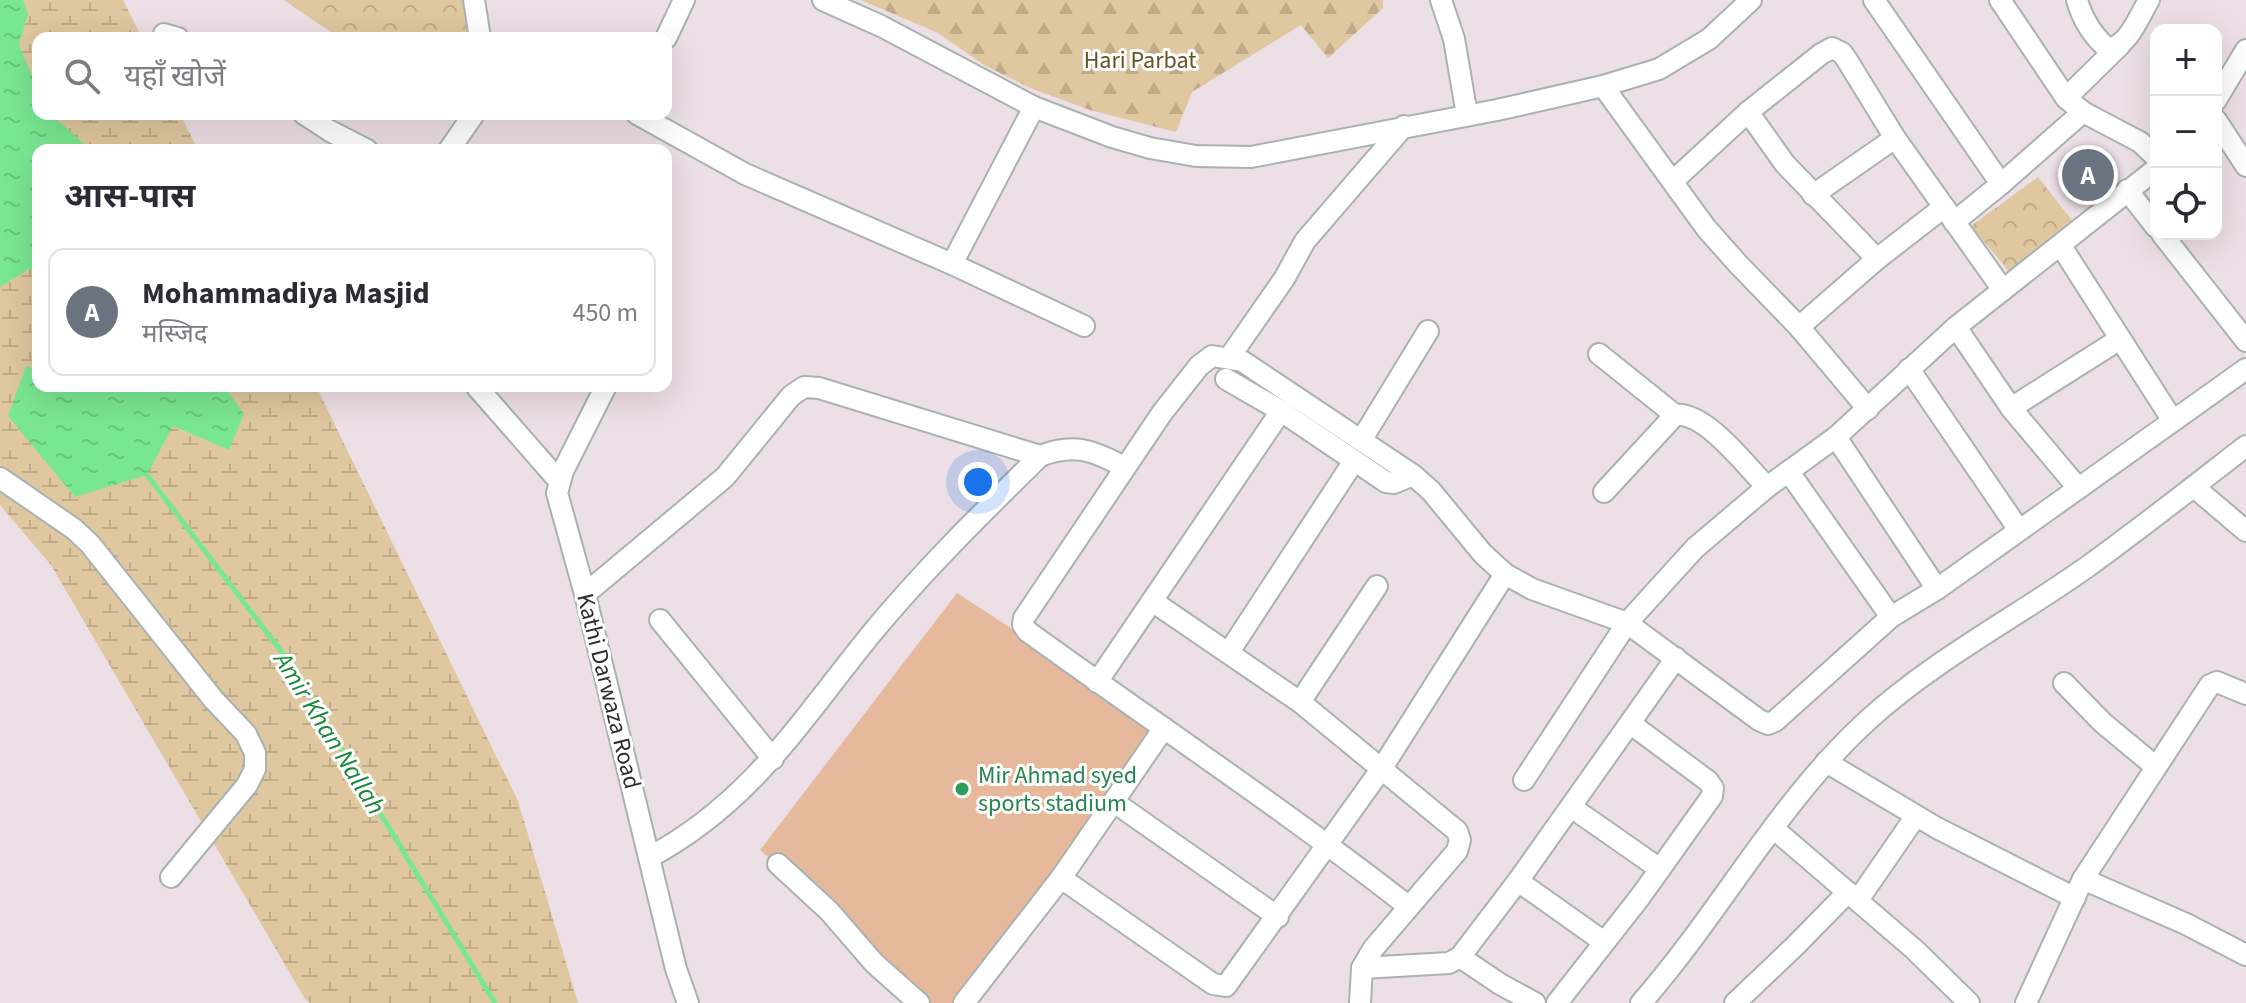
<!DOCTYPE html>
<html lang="hi">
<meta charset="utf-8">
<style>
:root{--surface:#fff;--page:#f2f2f3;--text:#2b2b33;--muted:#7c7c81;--line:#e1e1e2;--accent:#2563eb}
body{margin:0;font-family:"Source Sans 3","Noto Sans Devanagari",sans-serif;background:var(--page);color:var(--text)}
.controls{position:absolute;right:24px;top:24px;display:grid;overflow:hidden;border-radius:16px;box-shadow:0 8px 32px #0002}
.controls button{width:72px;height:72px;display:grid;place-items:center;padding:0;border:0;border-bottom:2px solid var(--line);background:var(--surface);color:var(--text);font:40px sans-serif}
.you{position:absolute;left:978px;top:482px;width:28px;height:28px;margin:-20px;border:6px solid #fff;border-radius:50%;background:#1a73e8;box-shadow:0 0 0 12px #1a73e833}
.badge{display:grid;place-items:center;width:52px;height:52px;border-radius:50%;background:var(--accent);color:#fff;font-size:26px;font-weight:700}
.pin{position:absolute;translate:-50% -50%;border:4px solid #fff;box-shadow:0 2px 8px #0006}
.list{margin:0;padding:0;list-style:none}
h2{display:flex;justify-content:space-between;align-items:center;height:104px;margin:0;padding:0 32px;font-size:34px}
h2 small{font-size:26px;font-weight:400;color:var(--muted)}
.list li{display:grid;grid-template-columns:52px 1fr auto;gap:24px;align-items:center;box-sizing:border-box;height:128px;margin:0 16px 16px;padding:0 16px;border:2px solid var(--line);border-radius:16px}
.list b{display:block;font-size:30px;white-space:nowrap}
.list p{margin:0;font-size:26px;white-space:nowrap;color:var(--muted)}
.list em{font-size:26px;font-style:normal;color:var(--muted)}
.icon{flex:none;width:44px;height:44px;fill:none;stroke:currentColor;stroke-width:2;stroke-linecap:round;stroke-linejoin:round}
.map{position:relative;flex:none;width:2246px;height:1003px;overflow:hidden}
.search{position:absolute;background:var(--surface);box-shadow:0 8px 32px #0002;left:32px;top:32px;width:640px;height:88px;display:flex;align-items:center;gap:20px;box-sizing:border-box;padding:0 28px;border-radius:16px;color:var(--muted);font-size:30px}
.panel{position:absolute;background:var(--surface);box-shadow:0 8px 32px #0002;left:32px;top:144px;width:640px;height:248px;border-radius:16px}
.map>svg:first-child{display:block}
</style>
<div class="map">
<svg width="2246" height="1003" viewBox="0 0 2246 1003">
<defs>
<pattern id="forest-firs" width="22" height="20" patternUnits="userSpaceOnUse" patternTransform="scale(2)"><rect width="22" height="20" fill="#dfc79f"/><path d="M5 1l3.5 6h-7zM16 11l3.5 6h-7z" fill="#c0ab89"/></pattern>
<pattern id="wetland-marsh" width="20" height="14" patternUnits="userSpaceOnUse" patternTransform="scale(2)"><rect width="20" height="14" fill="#dfc79f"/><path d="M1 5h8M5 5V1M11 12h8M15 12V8" fill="none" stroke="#c0ab89"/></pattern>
<pattern id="park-crowns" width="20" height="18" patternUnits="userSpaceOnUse" patternTransform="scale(2)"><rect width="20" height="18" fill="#dfc79f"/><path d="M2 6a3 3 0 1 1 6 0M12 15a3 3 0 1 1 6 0" fill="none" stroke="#c0ab89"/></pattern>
<pattern id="water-ripples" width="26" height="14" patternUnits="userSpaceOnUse" patternTransform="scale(2)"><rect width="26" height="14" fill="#79e792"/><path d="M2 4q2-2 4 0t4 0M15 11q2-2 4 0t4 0" fill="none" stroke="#69c67e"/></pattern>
</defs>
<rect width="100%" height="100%" fill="#ecdfe5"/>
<path fill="url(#forest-firs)" d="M861,0H1383V8L1328,58L1301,25L1192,92L1176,132L1090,110L1030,88L984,65L938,33Z"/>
<path fill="url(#wetland-marsh)" d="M0,0H123L142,38H38V114H180L198,150H38V386H316L518,801L578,1003H310L305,999L51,565L0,505Z"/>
<g fill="url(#park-crowns)">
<path d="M284,0H465L468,27L465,38H339Z"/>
<path d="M2038,177L2074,223L2012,275L1971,226Z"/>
</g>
<path fill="#e6b89c" d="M957,593L1164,728L952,1003H931L760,850Z"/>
<g fill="url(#water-ripples)">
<path d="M0,0H23L28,14L19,45L38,90V114H51L91,150H38V276L29,269L0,287Z"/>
<path d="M26,366L38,370V386H88L108,392V386H224L244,414L229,450L173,426L147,475L75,497L8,416Z"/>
</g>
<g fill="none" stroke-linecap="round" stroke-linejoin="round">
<path stroke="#79e792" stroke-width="5" d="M147,475L287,659L495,1003"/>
<defs>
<g id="minor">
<path d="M474,0L480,38"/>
<path d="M823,0L881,26L1034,107L1112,137L1150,148L1196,156L1251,157L1497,110L1603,86L1659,69L1709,39L1751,0"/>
<path d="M1441,0L1454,39L1467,115"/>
<path d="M1874,0L2001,184"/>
<path d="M2000,0L2066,98L2083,112L2140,142L2156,157"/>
<path d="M2077,0C2082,18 2093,36 2108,49C2129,46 2139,16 2149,0"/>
<path d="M164,34L178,38"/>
<path d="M666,38L684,0"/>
<path d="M1603,86L1706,228L1738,264L1799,327L1868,409"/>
<path d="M2066,98L2120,45"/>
<path d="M2216,100L2246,50"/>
<path d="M1748,112L1785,164L1877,259"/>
<path d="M304,114L330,131L367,150"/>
<path d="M637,114L745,174L952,264L1084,326"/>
<path d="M2216,120L2246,166"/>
<path d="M449,150L474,114"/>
<path d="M1673,181L1748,112L1821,54L1832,48L1842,53L1847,60L1895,138L2003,290"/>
<path d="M2127,190L2156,227"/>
<path d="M1813,195L1895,138"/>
<path d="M1954,222L2001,184L2083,112"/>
<path d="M2162,234L2246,341"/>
<path d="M2061,246L2173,421"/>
<path d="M952,264L1034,107"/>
<path d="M1799,327L1877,259L1944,207"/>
<path d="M1956,327L2011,408L2078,488"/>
<path d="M1599,354L1675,415"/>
<path d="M1229,358L1284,279L1305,241L1404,126"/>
<path d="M1909,369L2019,530"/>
<path d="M1226,379L1281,411L1386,482L1394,483L1413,475"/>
<path d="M476,386L559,481"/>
<path d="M606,386L563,471L557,493L585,594L676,969L688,1003"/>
<path d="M2011,408L2120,339"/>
<path d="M1836,437L1937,589"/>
<path d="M1362,439L1428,331"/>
<path d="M1789,472L1891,617"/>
<path d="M0,478L74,529L90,544L213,699L246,734L255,753V769L247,785L171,877"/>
<path d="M2194,487L2246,531"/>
<path d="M1604,492L1675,415C1705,411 1746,466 1767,487"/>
<path d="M585,594L725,477L791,396L804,387L819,388L1040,456"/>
<path d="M1152,601L1300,702L1457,831L1460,840L1457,851L1373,949L1362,968L1360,1003"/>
<path d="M660,620L773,759"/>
<path d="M1229,652L1354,461"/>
<path d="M1097,682L1281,411"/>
<path d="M2064,683L2103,723L2156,767"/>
<path d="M1300,702L1377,586"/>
<path d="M1826,762L1937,828L2075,898"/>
<path d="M1524,780L1627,623L1695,548L1767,487L1836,437L1956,327L2156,169"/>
<path d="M1114,802L1278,917"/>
<path d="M1571,807L1660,869"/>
<path d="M1773,828L1915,950L1969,1003"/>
<path d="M650,857C752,802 801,720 872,633C924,570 982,513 1040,456C1074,443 1093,450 1124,467"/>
<path d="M778,864L829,911L874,963L919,1003"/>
<path d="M1061,878L1213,984L1226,986L1382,768L1505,574"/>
<path d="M2083,879L2186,924L2246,955"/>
<path d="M1518,881L1604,942"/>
<path d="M1858,900L1916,816"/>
<path d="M1408,906C1285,810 1154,723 1027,631L1023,625L1024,618L1162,413L1199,366L1212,356L1242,361L1413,475L1431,491L1483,554L1505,574L1532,589L1627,623L1759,720L1768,724L1775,721L1891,617L1937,589L2246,369"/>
<path d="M1460,957L1500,984L1535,1003"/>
<path d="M1362,968L1449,963L1460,957L1518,881L1676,658"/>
<path d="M964,1003L1061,878L1164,728"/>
<path d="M1557,1003L1640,897L1712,796L1713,788L1708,781L1631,724"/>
<path d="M1641,1003C1721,912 1778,802 1868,720C1934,660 2015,618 2087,567C2141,528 2193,487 2246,446"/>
<path d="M1735,1003L1795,946L1848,892"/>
<path d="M2026,1003L2083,879L2210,685L2217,682L2246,694"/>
</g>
</defs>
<use href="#minor" stroke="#a8b3b1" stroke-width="24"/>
<use href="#minor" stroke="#fff" stroke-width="20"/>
</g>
<circle fill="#2e9e5b" stroke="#fff" stroke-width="3" cx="962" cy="789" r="8"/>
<g text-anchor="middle" stroke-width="6" stroke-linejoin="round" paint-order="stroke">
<g font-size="24" fill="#65541f" stroke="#fff">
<text x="1140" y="68">Hari Parbat</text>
</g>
<g font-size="24" fill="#2c2c2c" stroke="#fff">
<text transform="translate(609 691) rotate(76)" y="8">Kathi Darwaza Road</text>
</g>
<g font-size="24" fill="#27864d" stroke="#fff" text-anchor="start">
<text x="978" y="783">Mir Ahmad syed<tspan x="978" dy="28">sports stadium</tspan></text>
</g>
<g font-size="26" font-style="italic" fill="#168839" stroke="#fff">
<text transform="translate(330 733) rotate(58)" y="9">Amir Khan Nallah</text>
</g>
</g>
</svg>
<div class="controls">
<button>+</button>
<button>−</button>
<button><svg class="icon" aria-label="locate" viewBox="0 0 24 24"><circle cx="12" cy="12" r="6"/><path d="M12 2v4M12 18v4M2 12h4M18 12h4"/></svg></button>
</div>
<div class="you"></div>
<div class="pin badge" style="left:2088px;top:175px;background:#6b7280">A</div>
<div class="search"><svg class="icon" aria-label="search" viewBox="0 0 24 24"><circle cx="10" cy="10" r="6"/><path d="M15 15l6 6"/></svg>यहाँ खोजें</div>
<section class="panel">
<h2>आस-पास<small></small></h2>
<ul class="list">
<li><span class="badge" style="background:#6b7280">A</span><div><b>Mohammadiya Masjid</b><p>मस्जिद</p></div><em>450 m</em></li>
</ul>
</section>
</div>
